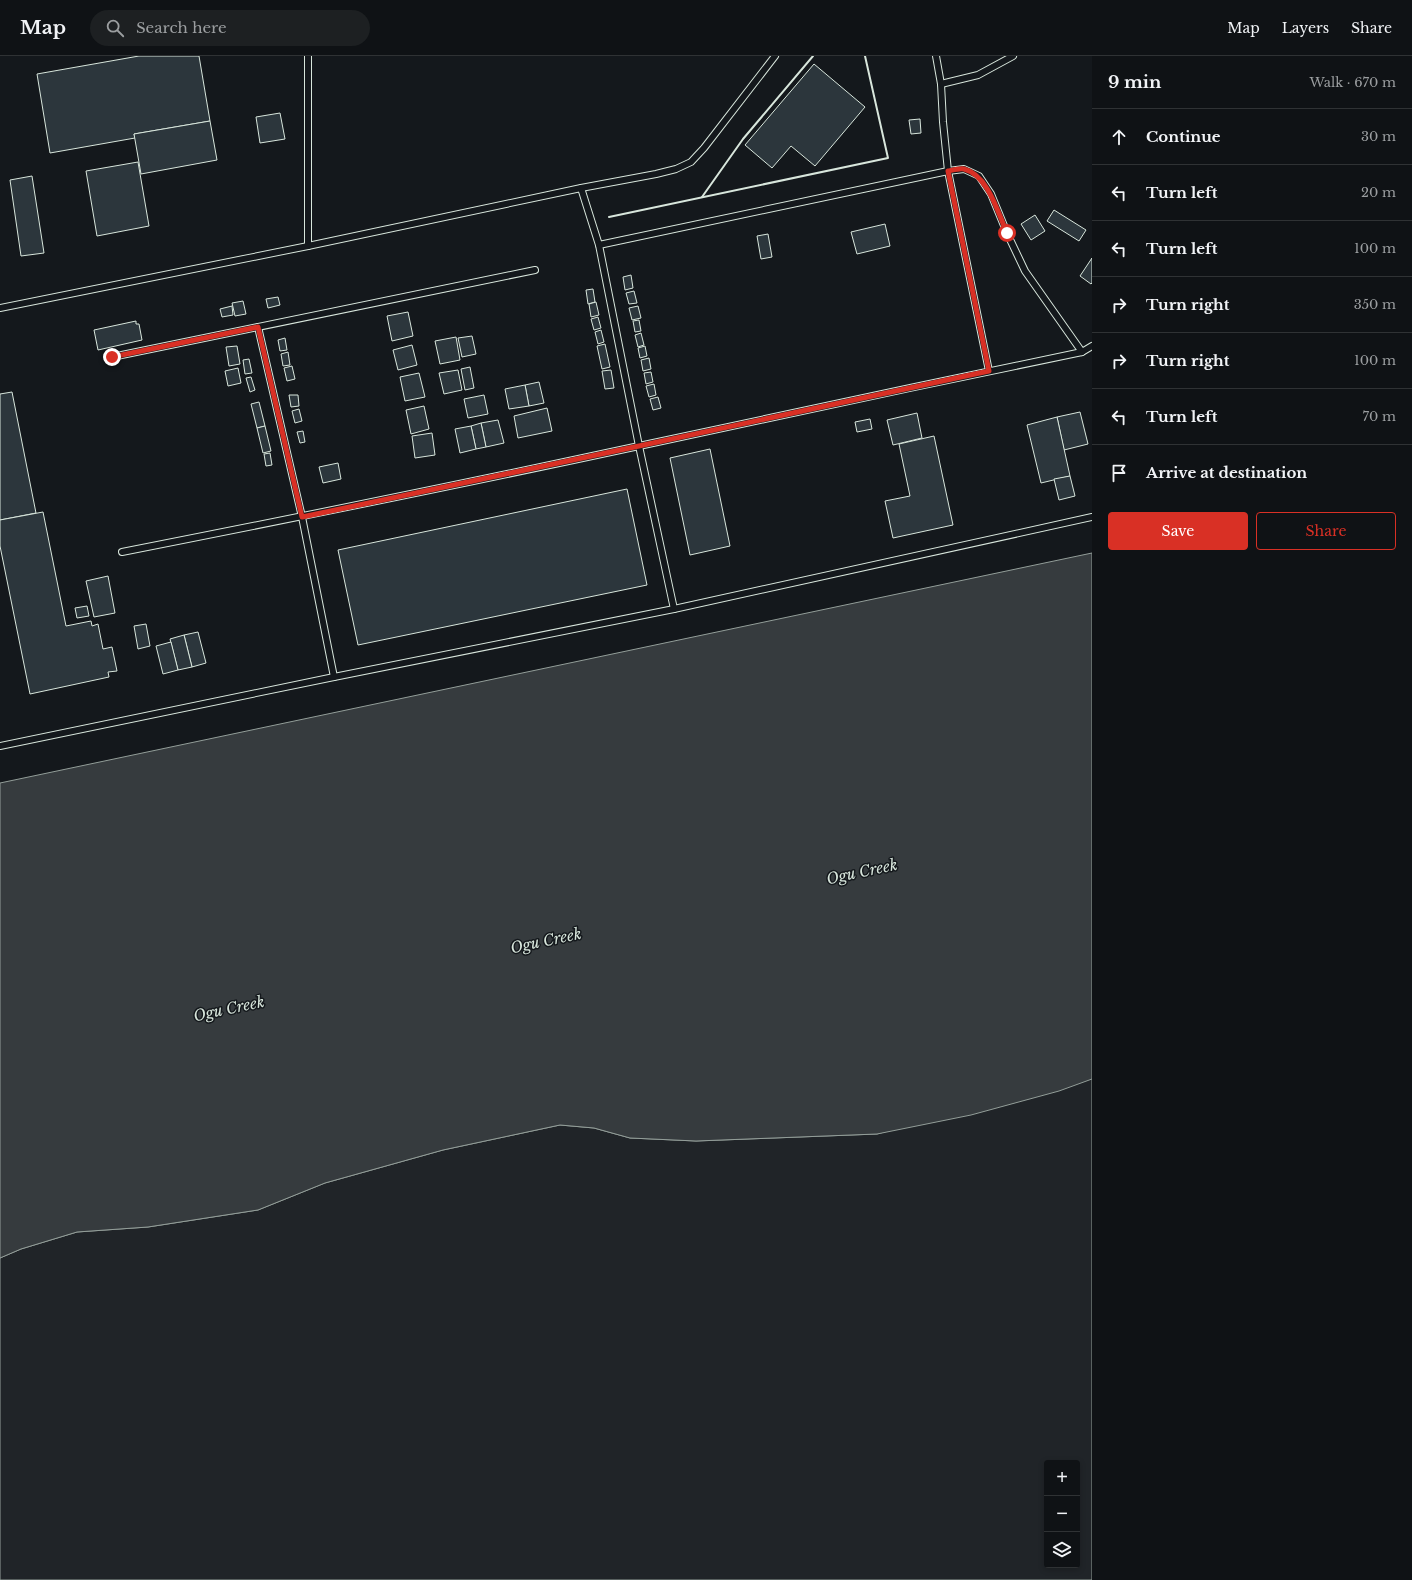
<!DOCTYPE html>
<meta charset="utf-8">
<style>
:root{--surface:#0f1215;--page:#1d2022;--text:#f1f3f6;--muted:#9b9ea0;--line:#2f3234;--accent:#d93025}
body{margin:0;font-family:"Libre Baskerville",serif;background:var(--page);color:var(--text)}
.controls{position:absolute;right:12px;bottom:12px;display:grid;overflow:hidden;border-radius:4px;box-shadow:0 2px 6px #0003}
.controls button{width:36px;height:36px;display:grid;place-items:center;padding:0;border:0;border-bottom:1px solid var(--line);background:var(--surface);color:var(--text);font:20px sans-serif}
.stop{position:absolute;width:12px;height:12px;margin:-9px;border:3px solid #d93025;border-radius:50%;background:#fff}
.stop.end{background:#d93025;border-color:#fff;box-shadow:0 1px 4px #0008}
.list{margin:0;padding:0;list-style:none}
h2{display:flex;justify-content:space-between;align-items:center;height:52px;margin:0;padding:0 16px;font-size:17px}
h2 small{font-size:13px;font-weight:400;color:var(--muted)}
.list li{display:grid;grid-template-columns:26px 1fr auto;gap:12px;align-items:center;box-sizing:border-box;height:56px;padding:0 16px;border-top:1px solid var(--line)}
.list b{display:block;font-size:15px;white-space:nowrap}
.list em{font-size:13px;font-style:normal;color:var(--muted)}
.actions{display:flex;gap:8px;padding:12px 16px}
.actions a{flex:1;padding:9px 0;border:1px solid var(--accent);border-radius:4px;text-align:center;font-size:14px;color:var(--accent)}
.actions .main{background:var(--accent);color:#fff}
.icon{flex:none;width:22px;height:22px;fill:none;stroke:currentColor;stroke-width:2;stroke-linecap:round;stroke-linejoin:round}
.map{position:relative;flex:none;width:1092px;height:1524px;overflow:hidden}
header{display:flex;align-items:center;gap:24px;box-sizing:border-box;height:56px;padding:0 20px;background:var(--surface);border-bottom:1px solid var(--line)}
header strong{font-size:19px}
nav{display:flex;gap:22px;margin-inline-start:auto;font-size:14px}
.search{width:280px;height:36px;background:var(--page);display:flex;align-items:center;gap:10px;box-sizing:border-box;padding:0 14px;border-radius:22px;color:var(--muted);font-size:15px}
main{display:flex}
aside{flex:1;background:var(--surface)}
.map>svg:first-child{display:block}
</style>
<header>
<strong>Map</strong>
<div class="search"><svg class="icon" aria-label="search" viewBox="0 0 24 24"><circle cx="10" cy="10" r="6"/><path d="M15 15l6 6"/></svg>Search here</div>
<nav><a>Map</a><a>Layers</a><a>Share</a></nav>
</header>
<main>
<div class="map">
<svg width="1092" height="1524" viewBox="0 0 1092 1524">
<rect width="100%" height="100%" fill="#14181c"/>
<path fill="#202428" stroke="#939e99" fill-rule="evenodd" d="M1092,1019V1524H0V1202L21,1193L77,1176L148,1171L258,1154L325,1127L443,1094L560,1069L594,1072L630,1082L696,1085L877,1078ZM1047,1407H1077V1509H1047Z"/>
<path fill="#363b3e" stroke="#939e99" d="M1092,497V1023L1059,1035L971,1059L877,1078L696,1085L630,1082L594,1072L560,1069L443,1094L325,1127L258,1154L148,1171L77,1176L21,1193L0,1202V727Z"/>
<g fill="#2c363c" stroke="#d8e6dc">
<path d="M139,0H199L210,65L134,78L135,82L50,97L37,18Z"/>
<path d="M814,8L865,51L815,110L791,90L772,112L745,89Z"/>
<path d="M280,57L285,83L260,87L256,61Z"/>
<path d="M920,63L921,77L911,78L909,64Z"/>
<path d="M210,65L217,104L141,118L134,78Z"/>
<path d="M138,106L149,170L97,180L86,115Z"/>
<path d="M32,120L44,197L21,200L10,124Z"/>
<path d="M1054,154L1086,174L1079,185L1047,165Z"/>
<path d="M1035,159L1045,175L1031,184L1021,168Z"/>
<path d="M885,168L890,190L857,198L851,176Z"/>
<path d="M768,178L772,201L761,203L757,180Z"/>
<path d="M1092,202V227L1091,228L1080,220Z"/>
<path d="M631,219L633,232L625,234L623,221Z"/>
<path d="M593,233L595,246L588,248L586,234Z"/>
<path d="M634,235L637,247L629,248L626,237Z"/>
<path d="M278,241L280,249L268,252L266,243Z"/>
<path d="M243,245L246,258L235,260L232,247Z"/>
<path d="M596,246L599,259L591,261L589,248Z"/>
<path d="M232,250L233,259L222,261L220,253Z"/>
<path d="M638,250L641,262L632,264L629,252Z"/>
<path d="M408,256L413,280L392,285L387,260Z"/>
<path d="M598,261L601,272L594,274L591,263Z"/>
<path d="M639,264L641,275L635,276L633,265Z"/>
<path d="M136,265V268H139L142,284L98,294L94,274Z"/>
<path d="M601,274L604,286L598,288L595,276Z"/>
<path d="M641,277L644,289L638,291L635,279Z"/>
<path d="M472,280L476,298L462,301L458,282Z"/>
<path d="M456,281L460,304L440,308L435,285Z"/>
<path d="M285,282L287,294L280,295L278,284Z"/>
<path d="M605,288L610,311L602,313L597,290Z"/>
<path d="M412,289L417,309L398,314L393,294Z"/>
<path d="M237,290L240,308L229,310L226,291Z"/>
<path d="M645,290L647,300L640,302L638,292Z"/>
<path d="M288,296L290,309L283,310L281,298Z"/>
<path d="M649,302L651,313L643,315L641,304Z"/>
<path d="M249,303L252,317L245,318L243,304Z"/>
<path d="M292,310L295,323L287,325L284,312Z"/>
<path d="M470,311L474,332L465,334L461,313Z"/>
<path d="M238,312L241,327L228,330L225,315Z"/>
<path d="M458,314L462,334L444,338L439,317Z"/>
<path d="M611,314L614,332L605,333L602,315Z"/>
<path d="M651,316L653,326L646,328L644,317Z"/>
<path d="M419,317L425,341L405,345L400,321Z"/>
<path d="M251,321L255,334L250,336L246,322Z"/>
<path d="M539,326L544,347L529,350L525,329Z"/>
<path d="M654,328L656,339L649,341L646,330Z"/>
<path d="M525,329L529,350L509,353L505,333Z"/>
<path d="M12,336L36,457L0,464V338Z"/>
<path d="M289,339H298L299,350L291,351Z"/>
<path d="M484,339L488,358L468,362L464,343Z"/>
<path d="M658,341L661,352L653,354L650,343Z"/>
<path d="M259,346L265,370L257,372L251,348Z"/>
<path d="M424,350L429,373L411,378L406,354Z"/>
<path d="M547,352L552,375L518,382L514,360Z"/>
<path d="M299,353L302,365L295,367L292,355Z"/>
<path d="M1080,356L1088,388L1064,394L1057,361Z"/>
<path d="M917,357L922,382L893,389L887,364Z"/>
<path d="M1057,361L1070,420L1041,427L1027,369Z"/>
<path d="M870,363L872,373L857,376L855,366Z"/>
<path d="M498,364L504,387L486,391L481,367Z"/>
<path d="M481,367L486,391L476,393L471,370Z"/>
<path d="M265,370L271,395L263,397L257,372Z"/>
<path d="M471,370L476,393L460,397L455,373Z"/>
<path d="M303,375L305,386L300,387L297,376Z"/>
<path d="M432,377L435,399L415,402L412,380Z"/>
<path d="M934,380L953,469L893,482L885,445L910,440L899,388Z"/>
<path d="M710,393L730,490L690,499L670,402Z"/>
<path d="M270,397L272,409L266,410L264,398Z"/>
<path d="M338,407L341,423L323,427L319,411Z"/>
<path d="M1070,420L1075,440L1059,444L1054,423Z"/>
<path d="M627,433L647,529L358,589L338,494Z"/>
<path d="M43,456L66,570L91,565L92,570L98,568L103,593L112,591L117,615L108,616L109,621L30,638L0,490V464Z"/>
<path d="M108,520L115,557L94,561L86,525Z"/>
<path d="M87,550L89,560L77,562L75,552Z"/>
<path d="M146,568L150,590L138,593L134,570Z"/>
<path d="M198,576L206,607L192,611L184,579Z"/>
<path d="M184,579L192,611L178,614L170,583Z"/>
<path d="M171,586L178,614L163,618L156,590Z"/>
</g>
<g fill="none" stroke-linecap="round" stroke-linejoin="round">
<defs>
<g id="lane">
<path d="M308,0V190"/>
<path d="M936,0L941,28L943,66L948,115L989,315"/>
<path d="M941,28L978,19L1013,0"/>
<path d="M581,132L599,189L639,390L674,553"/>
<path d="M599,189L948,115L964,113L979,120L991,138L1007,177L1025,215L1082,296"/>
<path d="M0,252L308,190L581,132L656,118L676,113L691,106L704,92L775,0"/>
<path d="M258,271L302,461L334,621"/>
<path d="M112,301L535,214"/>
<path d="M122,496C295,462 467,427 639,390C787,359 934,326 1082,296L1092,290"/>
<path d="M0,690L334,621L674,553L1092,461"/>
</g>
</defs>
<use href="#lane" stroke="#d8e6dc" stroke-width="8"/>
<use href="#lane" stroke="#14181c" stroke-width="6"/>
<g stroke="#d8e6dc" stroke-width="2">
<path d="M702,141L743,83L813,0"/>
<path d="M609,161L888,102L865,0"/>
</g>
</g>
<g fill="none" stroke-linecap="round" stroke-linejoin="round">
<path stroke="#d93025" stroke-width="5" d="M112,301L258,271L302,461L639,390L989,315L948,115C953,114 960,112 964,113C988,119 998,157 1007,177"/>
</g>
<g text-anchor="middle" stroke-width="3" stroke-linejoin="round" paint-order="stroke">
<g font-size="15" font-style="italic" fill="#d8e6dc" stroke="#14181c">
<text transform="translate(862 816) rotate(-12)" y="5">Ogu Creek</text>
<text transform="translate(546 885) rotate(-12)" y="5">Ogu Creek</text>
<text transform="translate(229 953) rotate(-12)" y="5">Ogu Creek</text>
</g>
</g>
</svg>
<div class="controls">
<button>+</button>
<button>−</button>
<button><svg class="icon" aria-label="layers" viewBox="0 0 24 24"><path d="M12 4l9 5-9 5-9-5zM3 14l9 5 9-5"/></svg></button>
</div>
<div class="stop" style="left:1007px;top:177px"></div>
<div class="stop end" style="left:112px;top:301px"></div>
</div>
<aside>
<h2>9 min<small>Walk · 670 m</small></h2>
<ul class="list">
<li><svg class="icon" aria-label="ahead" viewBox="0 0 24 24"><path d="M12 20V5M6 11l6-6 6 6"/></svg><div><b>Continue</b></div><em>30 m</em></li>
<li><svg class="icon" aria-label="left" viewBox="0 0 24 24"><path d="M17 20v-9H6M10 6l-5 5 5 5"/></svg><div><b>Turn left</b></div><em>20 m</em></li>
<li><svg class="icon" aria-label="left" viewBox="0 0 24 24"><path d="M17 20v-9H6M10 6l-5 5 5 5"/></svg><div><b>Turn left</b></div><em>100 m</em></li>
<li><svg class="icon" aria-label="right" viewBox="0 0 24 24"><path d="M7 20v-9h11M14 6l5 5-5 5"/></svg><div><b>Turn right</b></div><em>350 m</em></li>
<li><svg class="icon" aria-label="right" viewBox="0 0 24 24"><path d="M7 20v-9h11M14 6l5 5-5 5"/></svg><div><b>Turn right</b></div><em>100 m</em></li>
<li><svg class="icon" aria-label="left" viewBox="0 0 24 24"><path d="M17 20v-9H6M10 6l-5 5 5 5"/></svg><div><b>Turn left</b></div><em>70 m</em></li>
<li><svg class="icon" aria-label="arrive" viewBox="0 0 24 24"><path d="M6 21V4h12l-3 4 3 4H6"/></svg><div><b>Arrive at destination</b></div></li>
</ul>
<div class="actions"><a class="main">Save</a><a>Share</a></div>
</aside>
</main>
